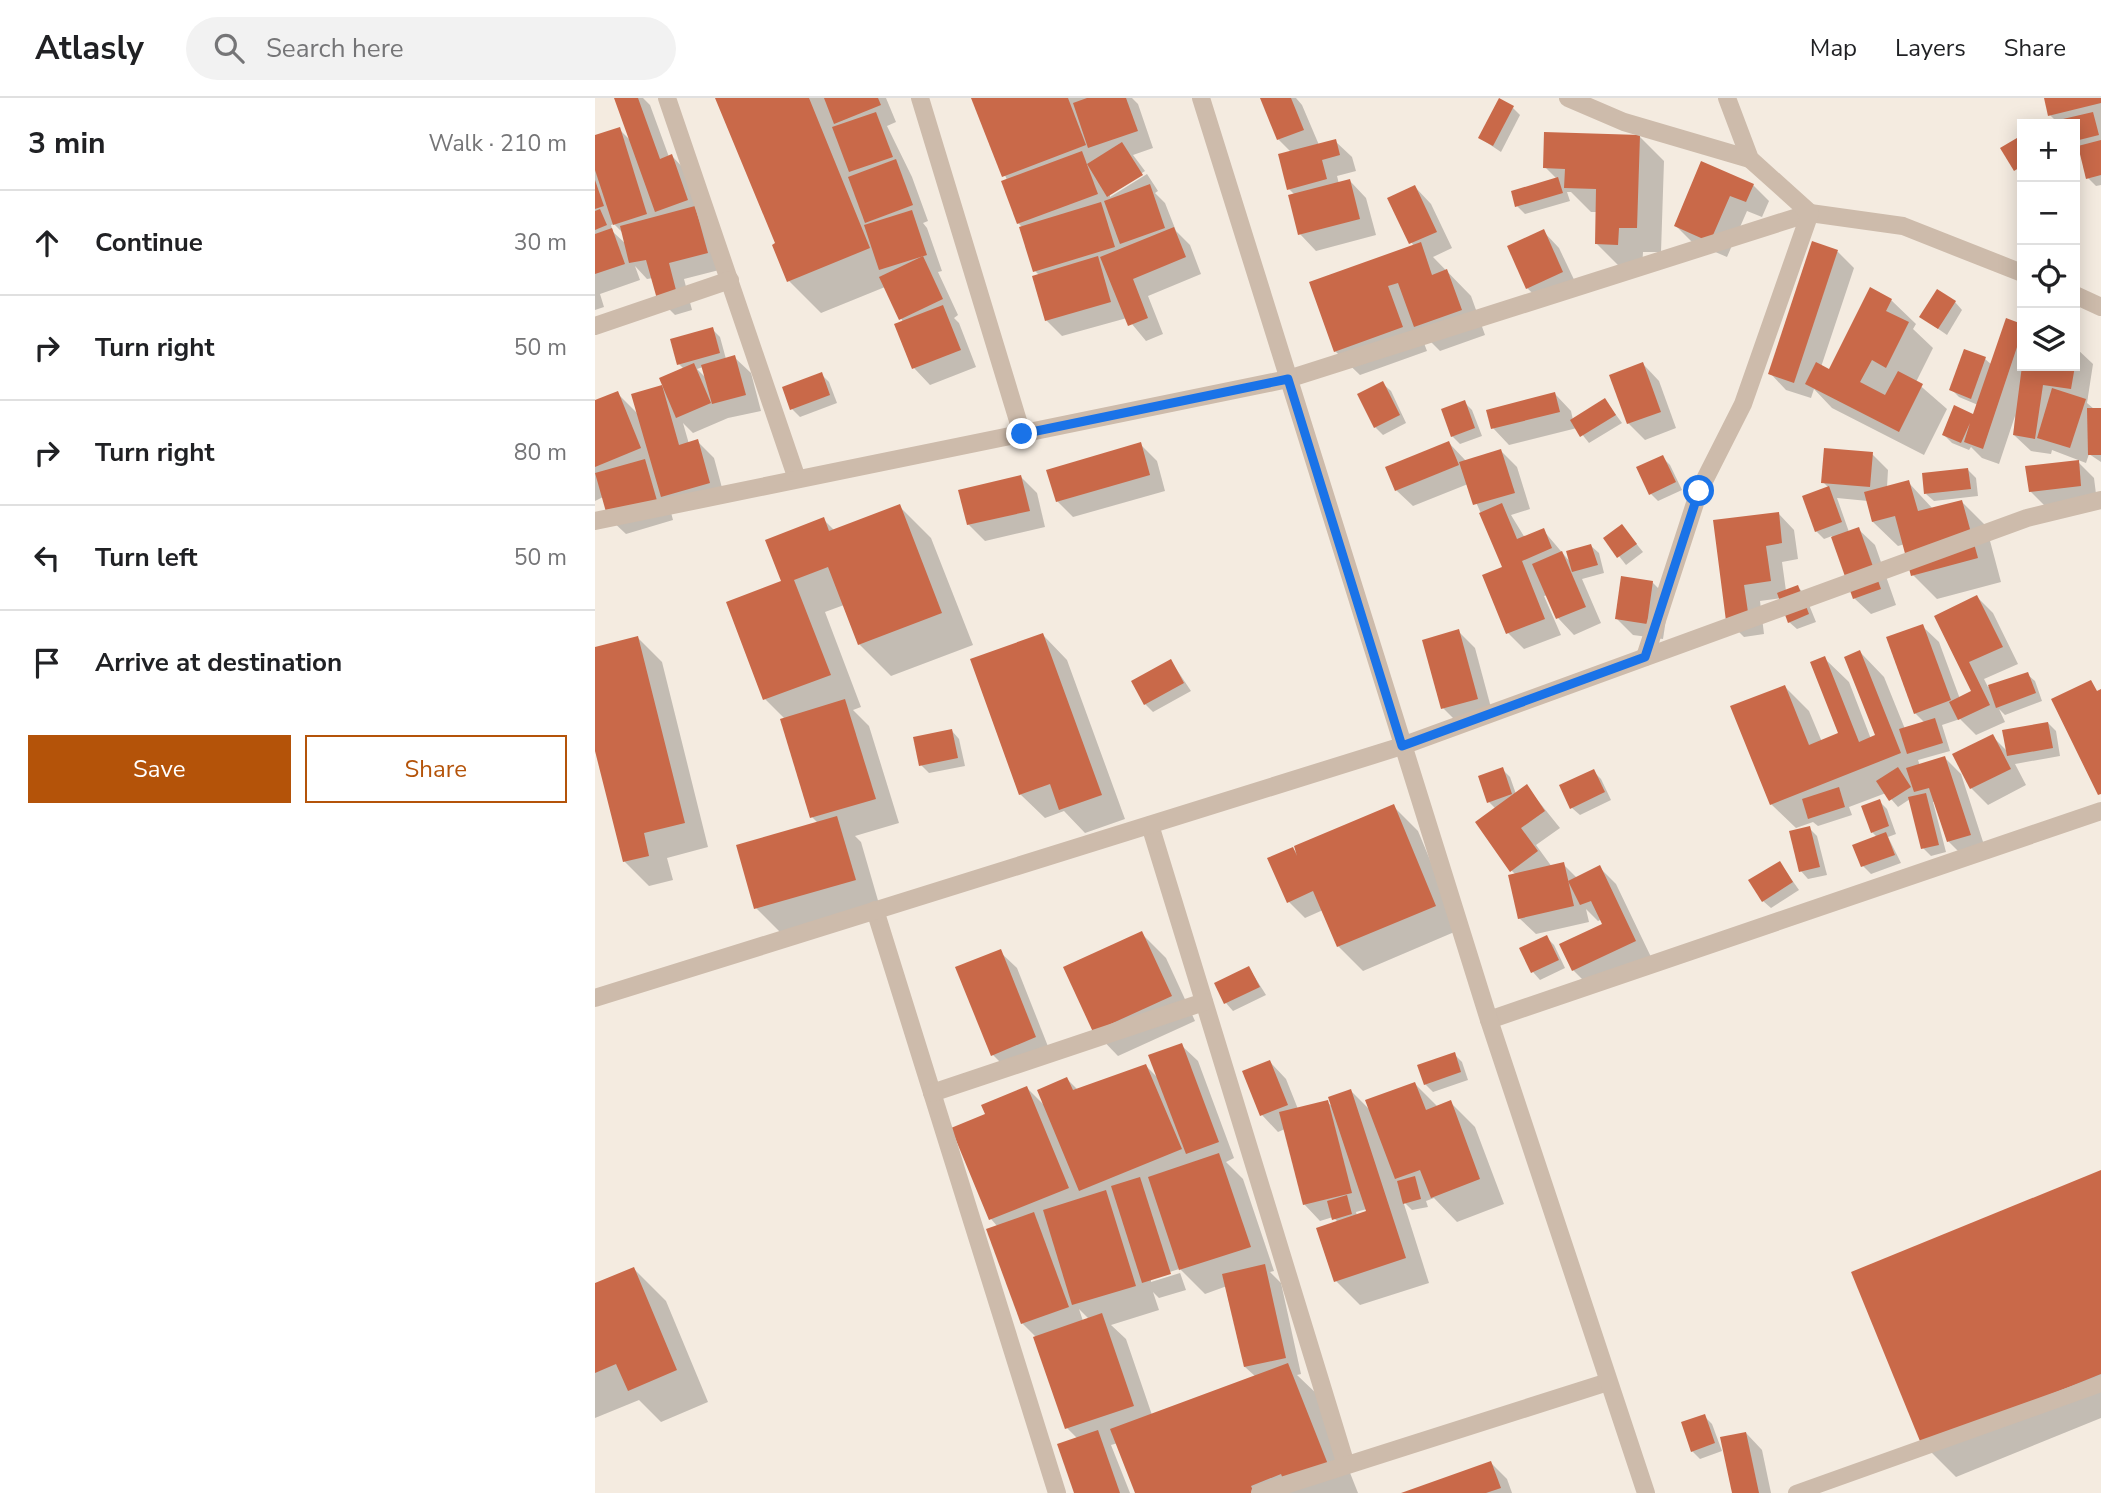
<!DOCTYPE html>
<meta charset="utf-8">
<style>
:root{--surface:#fff;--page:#f2f2f2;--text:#202124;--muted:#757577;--line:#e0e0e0;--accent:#b45309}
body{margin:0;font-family:"Nunito Sans",sans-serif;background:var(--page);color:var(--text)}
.controls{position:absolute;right:21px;top:21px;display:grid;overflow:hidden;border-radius:0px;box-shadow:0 4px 18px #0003}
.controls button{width:63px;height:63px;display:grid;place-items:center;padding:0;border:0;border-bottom:2px solid var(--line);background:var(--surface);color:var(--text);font:35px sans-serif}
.stop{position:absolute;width:21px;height:21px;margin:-16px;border:5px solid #1a73e8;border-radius:50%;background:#fff}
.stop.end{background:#1a73e8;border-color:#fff;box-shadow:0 2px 7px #0008}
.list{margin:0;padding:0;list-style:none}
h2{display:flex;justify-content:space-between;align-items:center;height:91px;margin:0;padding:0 28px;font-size:30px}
h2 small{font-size:23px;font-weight:400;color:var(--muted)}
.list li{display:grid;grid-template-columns:46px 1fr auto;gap:21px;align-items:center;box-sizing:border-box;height:105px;padding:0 28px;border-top:2px solid var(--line)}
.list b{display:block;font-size:26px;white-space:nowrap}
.list em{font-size:23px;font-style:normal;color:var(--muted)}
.actions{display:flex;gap:14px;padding:21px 28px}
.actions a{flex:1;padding:16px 0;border:2px solid var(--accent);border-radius:0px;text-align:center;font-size:24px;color:var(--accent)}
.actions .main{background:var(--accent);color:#fff}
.icon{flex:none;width:38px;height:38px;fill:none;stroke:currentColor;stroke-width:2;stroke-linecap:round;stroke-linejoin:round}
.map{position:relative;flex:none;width:1506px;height:1395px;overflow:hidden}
header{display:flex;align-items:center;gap:42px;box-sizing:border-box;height:98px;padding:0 35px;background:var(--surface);border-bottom:2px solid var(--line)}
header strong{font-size:33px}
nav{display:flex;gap:38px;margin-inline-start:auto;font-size:24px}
.search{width:490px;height:63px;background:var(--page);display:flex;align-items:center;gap:18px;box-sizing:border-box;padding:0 24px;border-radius:38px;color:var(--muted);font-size:26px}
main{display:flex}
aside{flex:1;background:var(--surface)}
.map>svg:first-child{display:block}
</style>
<header>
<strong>Atlasly</strong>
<div class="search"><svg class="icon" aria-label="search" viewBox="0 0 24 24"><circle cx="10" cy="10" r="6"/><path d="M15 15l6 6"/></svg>Search here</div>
<nav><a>Map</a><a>Layers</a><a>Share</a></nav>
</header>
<main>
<aside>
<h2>3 min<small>Walk · 210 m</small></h2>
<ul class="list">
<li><svg class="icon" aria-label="ahead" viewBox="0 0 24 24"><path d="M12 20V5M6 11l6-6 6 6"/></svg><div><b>Continue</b></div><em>30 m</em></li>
<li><svg class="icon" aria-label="right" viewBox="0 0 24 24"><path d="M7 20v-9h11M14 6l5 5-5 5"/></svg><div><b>Turn right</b></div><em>50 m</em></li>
<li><svg class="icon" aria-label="right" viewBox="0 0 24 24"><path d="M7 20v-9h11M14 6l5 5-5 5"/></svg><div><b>Turn right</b></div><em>80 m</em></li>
<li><svg class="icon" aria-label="left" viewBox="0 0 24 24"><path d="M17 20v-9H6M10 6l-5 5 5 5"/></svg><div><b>Turn left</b></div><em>50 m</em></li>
<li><svg class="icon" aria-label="arrive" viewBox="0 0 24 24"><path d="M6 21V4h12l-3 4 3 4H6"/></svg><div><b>Arrive at destination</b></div></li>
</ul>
<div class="actions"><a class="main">Save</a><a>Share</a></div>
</aside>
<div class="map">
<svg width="1506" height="1395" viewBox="0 0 1506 1395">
<rect width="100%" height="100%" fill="#f4ebe0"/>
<g fill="#0003" fill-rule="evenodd">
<path d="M21,0H48L55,7L74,59L77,58L93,75L128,171L89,181L97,212L80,217L63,200L58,180L52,181L40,168L45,182L5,196L9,209L0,212V39L24,31L36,43ZM19,126L28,135L32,147L18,134L16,127Z"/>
<path d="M122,0H291L301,24L292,28L317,79L333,123L328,125L332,130L347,173L343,174L363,217L359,220L364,225L381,269L335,287L319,270L308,224L290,189L226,215L194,183L183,146Z"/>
<path d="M378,0H537L543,6L558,50L538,57L550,73L515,95V99L552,76L563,93L560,95L570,105L581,133L595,147L606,176L553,198L568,236L551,243L532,220L467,238L451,222L444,177L440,173L428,130L423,125L412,82Z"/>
<path d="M667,0H701L707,7L724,47L740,43L757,59L761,73L742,78L744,86L755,83L771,100L781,137L721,153L705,136L700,97L694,91L696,54L683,41Z"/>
<path d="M1451,0H1506V87L1501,88L1493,80L1485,51L1480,48V26H1464L1455,17Z"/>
<path d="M918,10L925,17L906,54L885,40Z"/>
<path d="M1044,38L1069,63L1066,154H1048L1047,171L1026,170L1001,145L1002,114H996L976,94H972L975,103L930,116L922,108L962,81L950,69Z"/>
<path d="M1427,39V78L1408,50Z"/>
<path d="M1107,66L1158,87L1174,103L1167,119L1152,113L1132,159L1097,144L1081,128Z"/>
<path d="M820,89L836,106L857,150L838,159L876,198L890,237L845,253L824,232L832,253L765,277L740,253L819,149L795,101Z"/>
<path d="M948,133L964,150L983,190L949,206L932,190Z"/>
<path d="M1218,145L1243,154L1259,170L1226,269L1235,273L1296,202L1321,226L1318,231L1338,250L1321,284L1352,311L1329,357L1237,310L1219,291L1216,300L1191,292L1175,275Z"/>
<path d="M1360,204L1367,212L1352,237L1326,219Z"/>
<path d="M1412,222L1427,228V268H1480V249L1498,266L1492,305L1499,311H1506V364L1494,356L1491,365L1457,352L1456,356L1436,353L1419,337L1420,318L1404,366L1387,360L1376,349L1374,352L1357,345L1349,337L1379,319L1383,307L1364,299L1356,291L1370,253L1390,261L1397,267Z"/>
<path d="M117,231L125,239L131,261L139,259L156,275L166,313L133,320L98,335L88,325L94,346L102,343L119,360L130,401L73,403L78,422L31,436L14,420L8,399L0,403V304L22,295L44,317L38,297L69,288L89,271L84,266ZM108,269L111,280L102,271Z"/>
<path d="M1048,266L1064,283L1081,330L1050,342L1033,325Z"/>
<path d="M226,276L234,284L242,305L205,319L197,311Z"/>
<path d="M788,286L796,293L811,325L788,337L780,329Z"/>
<path d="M960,296L976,313L978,322L1010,302L1027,325L994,345L982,330L914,347L898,330Z"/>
<path d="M869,304L877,312L887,338L865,346L857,338Z"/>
<path d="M854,345L871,363L906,353L922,369L935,411L916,417L930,440L948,432L976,465L996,448L1004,455L1009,475L987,481L1006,525L979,537L963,520L953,497L949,498L966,537L929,551L913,535L910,470L873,386L818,408L801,392Z"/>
<path d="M545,346L562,363L570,393L478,419L462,403Z"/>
<path d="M1277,356L1293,372L1292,389L1313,384L1338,411L1366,403L1391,428L1406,484L1342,501L1318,477L1310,446L1303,448L1278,424L1273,403L1242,400L1254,434L1263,431L1280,447L1301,507L1276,516L1259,500L1237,438L1229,441L1221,433L1234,390L1228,384Z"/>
<path d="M1067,359L1075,367L1087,392L1063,403L1056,396Z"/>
<path d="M1483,364L1499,380L1502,404L1452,410L1435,393Z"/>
<path d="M1373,372L1381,380L1383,398L1339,403L1331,396Z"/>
<path d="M426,379L442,395L450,429L390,443L373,426Z"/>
<path d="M304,408L336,440L378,547L296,578L264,546L249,507L230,514L266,609L258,612L274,628L304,725L260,738L266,744L284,806L185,834L161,810L223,725L217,719L190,621L170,601L189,484L228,421L240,433Z"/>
<path d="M1183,415L1199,432L1203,461L1187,464L1191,493L1203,489L1210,497L1221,524L1202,531L1194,524L1186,500L1165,503L1169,536L1149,539L1133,523L1120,423Z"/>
<path d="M1027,428L1048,454L1031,467L1010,440Z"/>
<path d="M1057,484L1074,501L1068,541L1038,537L1022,521Z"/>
<path d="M1382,499L1398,515L1423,566L1389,581L1393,589L1432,576L1440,583L1447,603L1410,617L1404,611L1410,624L1381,637L1365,621L1347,627L1355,653L1323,662L1325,668L1350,660L1366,676L1391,753L1370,760L1354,744L1341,704H1338L1351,754L1336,758L1328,750L1315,701L1303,709L1291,695L1254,709L1257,717L1223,728L1218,724L1201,730L1176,706L1190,589L1214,613L1227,644L1246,636L1229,560L1254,584L1276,641L1282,638L1265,554L1289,579L1310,631L1330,625L1320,615L1327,528L1344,544L1365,601L1378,594L1341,519Z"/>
<path d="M863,533L880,550L898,617L864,626L848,610Z"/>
<path d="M448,537L472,562L530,721L490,735L469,713L450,720L425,696Z"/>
<path d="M43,540L67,564L113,749L72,760L78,782L54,788L30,764L0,646V551Z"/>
<path d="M576,563L596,593L558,614L550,606Z"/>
<path d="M1453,625L1461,633L1465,658L1420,666L1431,687L1393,707L1376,690L1360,657L1397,638L1413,654Z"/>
<path d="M357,633L364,641L370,668L334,675L326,667Z"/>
<path d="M907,671L915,679L921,696L932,689L965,730L941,747L957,769L968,766L982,780L1004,769L1021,786L1056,859L995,889L978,872L1010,827L1007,821L1003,823L991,811L994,824L941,836L924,820L921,777L917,773L901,711L894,704Z"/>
<path d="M998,673L1006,681L1016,702L985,717L977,710Z"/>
<path d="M1284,703L1292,711L1301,736L1293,739L1306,765L1276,776L1268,768L1282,739L1277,734Z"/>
<path d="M798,708L823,733L864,832L768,873L743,848L728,812L710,820L694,804L698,751L705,758Z"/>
<path d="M1214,730L1222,738L1232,777L1213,781L1206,773Z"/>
<path d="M1185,765L1204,792L1176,810L1168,803Z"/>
<path d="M546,835L571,860L600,923L523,958L499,933Z"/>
<path d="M951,839L959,847L970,870L945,882L938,874Z"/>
<path d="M405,854L422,870L456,956L414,973L398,957Z"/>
<path d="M654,870L671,897L638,913L631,905Z"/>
<path d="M586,947L603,963L639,1060L631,1064L648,1081L679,1173L675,1174L686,1185L706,1276L702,1277L725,1299L763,1395H542L523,1345L516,1347L535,1395H481L483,1341L472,1330L441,1239L427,1225L403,1129L396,1121L359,1031L392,1017L432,990L451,1009L472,981L483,992L551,968L564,981ZM583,1169L610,1196L632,1188L650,1269L661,1279L557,1317L531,1241L516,1227L564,1212L558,1194L564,1200L591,1192ZM584,1171L585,1175L556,1184V1180ZM484,1211L494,1221L488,1223Z"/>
<path d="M859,956L867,964L873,982L838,994L830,986Z"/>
<path d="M675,964L691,981L703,1011L732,1004L739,1010L756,993L777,1014L820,986L843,1009L855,1004L880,1029L909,1106L862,1124L839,1100L831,1103L833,1109L817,1112L808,1103L834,1185L765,1207L741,1183L743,1124L738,1119L725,1123L709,1106L690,1031L683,1034L667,1017ZM772,1111L773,1114L762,1118L761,1114Z"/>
<path d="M1506,1074V1320L1361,1379L1329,1347L1258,1175Z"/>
<path d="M39,1171L71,1203L113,1304L66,1324L44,1302L0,1320V1187Z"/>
<path d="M1109,1318L1117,1326L1127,1353L1105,1361L1097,1353Z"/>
<path d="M1151,1335L1167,1352L1176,1395H1139Z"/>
<path d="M896,1365L912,1381L917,1395H810Z"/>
</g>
<g fill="#c96949">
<path d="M19,0H43L65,61L77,56L93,102L60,114Z"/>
<path d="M120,0H214L275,150L192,184L177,147L180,145Z"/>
<path d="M229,0H283L286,7L239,26Z"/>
<path d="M376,0H473L491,47L407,79Z"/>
<path d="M492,0H531L543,33L493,50L478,5Z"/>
<path d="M665,0H696L709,32L682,42Z"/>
<path d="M904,0L919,8L898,48L883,40Z"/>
<path d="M1449,0H1506V5L1453,18Z"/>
<path d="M281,14L298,59L254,74L237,29Z"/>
<path d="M1498,14L1504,37L1480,43V26H1469L1468,21Z"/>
<path d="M25,29L52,116L18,127L0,72V37Z"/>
<path d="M949,34L1045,37L1042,130H1024L1023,147L1000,146L1001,91L969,90L970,71L948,70Z"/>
<path d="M1427,37V68L1419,73L1405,50Z"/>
<path d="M741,41L745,57L727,62L732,81L692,92L683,56Z"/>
<path d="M1506,42V77L1491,81L1483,48Z"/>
<path d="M527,44L548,77L512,99L492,66Z"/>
<path d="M487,53L503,96L422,126L406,83Z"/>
<path d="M301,61L318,107L270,125L253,79Z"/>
<path d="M1106,63L1159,86L1151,104L1135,98L1115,144L1079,128Z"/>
<path d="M963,79L968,95L920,109L916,93Z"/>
<path d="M755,81L765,121L703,137L693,97Z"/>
<path d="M0,82L9,108L0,111Z"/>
<path d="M555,86L570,130L525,146L509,103Z"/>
<path d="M820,87L842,134L814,146L792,100Z"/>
<path d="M506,104L520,149L438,174L424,129Z"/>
<path d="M100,108L113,155L74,165L82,196L62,201L51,162L34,165L25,128Z"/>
<path d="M5,111L12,127L0,132V113Z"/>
<path d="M317,112L332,157L284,172L269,127Z"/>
<path d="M579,129L591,159L538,181L553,220L533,228L505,159Z"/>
<path d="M17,130L30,166L0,176V136Z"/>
<path d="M949,131L968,174L931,191L912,148Z"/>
<path d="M1217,143L1243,152L1199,285L1173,276Z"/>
<path d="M826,144L837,177L852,171L867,212L819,229L803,185L793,188L808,229L739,254L714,184Z"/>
<path d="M328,158L348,201L304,222L284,179Z"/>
<path d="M503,158L516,204L450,223L437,178Z"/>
<path d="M1275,189L1297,201L1291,213L1314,224L1291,270L1277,262L1265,284L1290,297L1303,273L1328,286L1304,334L1210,286L1221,264L1234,271Z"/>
<path d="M1342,191L1361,203L1343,231L1324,219Z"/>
<path d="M348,207L366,252L317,271L299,226Z"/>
<path d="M1411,220L1427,226V234L1388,351L1369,344L1375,325L1366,345L1347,337L1359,307L1378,316Z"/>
<path d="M118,229L125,255L82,267L75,241Z"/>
<path d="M1369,251L1391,259L1376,301L1354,292Z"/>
<path d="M140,257L151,297L117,306L106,267Z"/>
<path d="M1048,264L1066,314L1032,326L1014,277Z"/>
<path d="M99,265L116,305L81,320L64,280Z"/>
<path d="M1427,268H1480L1476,291L1448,287L1440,341L1418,337Z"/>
<path d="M227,274L235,297L195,312L187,289Z"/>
<path d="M788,283L805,317L779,330L762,296Z"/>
<path d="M67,287L84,347L103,341L115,385L66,399L36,296Z"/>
<path d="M1457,290L1491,301L1475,350L1442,340Z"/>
<path d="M23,293L46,350L0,369V302Z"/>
<path d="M960,294L965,314L896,331L891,312Z"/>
<path d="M1010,300L1021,317L985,339L975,322Z"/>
<path d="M870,302L880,330L856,339L846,311Z"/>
<path d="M1492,310H1506V357H1493Z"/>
<path d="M854,343L864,367L800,393L790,369Z"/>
<path d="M546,344L555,377L461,404L451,372Z"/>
<path d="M1229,350L1278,354L1275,389L1226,385Z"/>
<path d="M906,351L920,395L878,407L864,364Z"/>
<path d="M1068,357L1081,384L1054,397L1041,369Z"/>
<path d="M50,361L63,406L13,421L0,375Z"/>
<path d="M1484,362L1486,388L1434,394L1430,368Z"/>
<path d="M1373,370L1376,391L1329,396L1327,375Z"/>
<path d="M426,377L435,413L372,427L363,392Z"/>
<path d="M1314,382L1323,413L1367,402L1383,460L1316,478L1300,418L1277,424L1269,394Z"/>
<path d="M1234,388L1247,424L1220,434L1207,398Z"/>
<path d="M907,405L922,441L949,430L957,450L927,463L950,521L911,536L887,477L907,469L884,415Z"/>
<path d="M305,406L347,515L263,547L233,469L199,482L236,577L168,602L131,504L186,483L170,442L229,419L234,433Z"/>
<path d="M1184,414L1187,445L1171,448L1176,483L1149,487L1154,521L1131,523L1118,422Z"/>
<path d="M1027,426L1042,446L1022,460L1008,440Z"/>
<path d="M1264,429L1286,491L1258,501L1236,439Z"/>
<path d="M996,446L1003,467L977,474L971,453Z"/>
<path d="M967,453L991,509L961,521L937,466Z"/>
<path d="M1026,478L1058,483L1052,526L1020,521Z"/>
<path d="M1203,487L1214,516L1193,525L1182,495Z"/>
<path d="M1382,497L1408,549L1374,564L1395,607L1363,622L1354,604L1376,593L1339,518Z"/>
<path d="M1328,526L1356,602L1319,616L1291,539Z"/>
<path d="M864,531L883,601L846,611L827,542Z"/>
<path d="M448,535L507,697L464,712L455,686L424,697L375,561Z"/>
<path d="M43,538L90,725L49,735L54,758L28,764L0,653V549Z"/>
<path d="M1265,552L1306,655L1175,707L1135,608L1190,587L1214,647L1243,635L1215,564L1230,558L1264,644L1280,637L1249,559Z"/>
<path d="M576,561L589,585L549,607L536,583Z"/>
<path d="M1433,574L1441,595L1401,610L1393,587Z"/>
<path d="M1496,582L1502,593L1506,591V696L1503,697L1456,601Z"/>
<path d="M250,601L281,701L215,720L185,621Z"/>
<path d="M1340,620L1348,645L1312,656L1304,631Z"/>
<path d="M1453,624L1458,650L1412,658L1407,632Z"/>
<path d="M357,631L363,660L324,668L318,639Z"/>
<path d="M1398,636L1416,671L1375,691L1357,656Z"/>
<path d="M1350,658L1376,737L1352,744L1334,690L1319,694L1311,670Z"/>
<path d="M908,669L917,696L892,705L883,678Z"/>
<path d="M1303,669L1316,689L1294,703L1281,683Z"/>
<path d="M999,671L1010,694L975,711L964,687Z"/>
<path d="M932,686L950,713L926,730L943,753L915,774L880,724Z"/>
<path d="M1244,689L1250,709L1213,721L1207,701Z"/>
<path d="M1331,695L1344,747L1326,751L1313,699Z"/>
<path d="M1285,701L1294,728L1276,735L1266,708Z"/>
<path d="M799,706L841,808L742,849L718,793L692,805L672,760L698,749L702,758L699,748Z"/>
<path d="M242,718L261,782L159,811L141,747Z"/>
<path d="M1215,728L1225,769L1204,774L1194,733Z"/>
<path d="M1291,734L1300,757L1266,769L1257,747Z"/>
<path d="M1185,763L1198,784L1167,804L1153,782Z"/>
<path d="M969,764L979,808L923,821L913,777Z"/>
<path d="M1005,767L1041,843L977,873L964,846L1007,826L996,803L985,807L973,783Z"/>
<path d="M547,833L577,898L498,934L468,869Z"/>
<path d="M952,837L964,862L936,875L924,850Z"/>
<path d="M406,851L441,939L396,958L360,869Z"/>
<path d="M654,868L665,889L629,906L619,885Z"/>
<path d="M587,945L624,1044L591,1056L553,957Z"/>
<path d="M860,954L866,974L829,987L822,967Z"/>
<path d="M675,962L693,1007L665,1018L647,973Z"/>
<path d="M551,966L587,1051L484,1093L442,992L472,979L478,992Z"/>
<path d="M820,984L831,1012L856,1002L885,1081L836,1100L825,1072L800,1081L770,1002Z"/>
<path d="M432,988L474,1090L394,1122L356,1030L390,1016L386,1007Z"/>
<path d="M756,991L811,1160L739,1184L721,1130L771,1113L733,999Z"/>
<path d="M733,1002L757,1095L708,1107L684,1014Z"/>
<path d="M624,1055L656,1149L584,1172L553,1079Z"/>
<path d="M1506,1072V1276L1327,1348L1256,1174Z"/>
<path d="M820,1078L826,1101L808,1106L802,1083Z"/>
<path d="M545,1079L576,1176L547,1185L516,1088Z"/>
<path d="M511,1092L541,1188L477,1207L448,1112Z"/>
<path d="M752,1097L757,1116L737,1122L732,1103Z"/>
<path d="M439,1114L474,1209L426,1226L391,1131Z"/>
<path d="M670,1166L691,1260L649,1269L627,1176Z"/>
<path d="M39,1169L82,1272L33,1293L21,1266L0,1275V1185Z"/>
<path d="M507,1215L539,1308L470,1331L438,1239Z"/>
<path d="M693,1265L736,1374L692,1391L686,1376L656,1388L659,1395H540L515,1331Z"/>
<path d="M1110,1316L1120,1345L1096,1354L1086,1324Z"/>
<path d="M503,1332L525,1395H479L462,1346Z"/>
<path d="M1151,1334L1164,1395H1137L1125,1339Z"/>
<path d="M896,1363L906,1390L891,1395H806Z"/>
</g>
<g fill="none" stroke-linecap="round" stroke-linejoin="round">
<path stroke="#cdbbab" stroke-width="16" d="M1201,1395L1506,1286"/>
<g stroke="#cdbbab" stroke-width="18">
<path d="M72,0L202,381"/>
<path d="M325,0L427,336"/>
<path d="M973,0L1029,24L1155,61"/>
<path d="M1480,197L1506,209"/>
<path d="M0,228L135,182"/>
<path d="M0,423L693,281L1215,115L1308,128L1427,175"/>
<path d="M1050,559L1104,393L1148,306L1215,115L1155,61L1132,0"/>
<path d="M807,648L1432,420L1506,402"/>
<path d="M555,727L751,1367"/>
<path d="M280,812L462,1395"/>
<path d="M894,922L1506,713"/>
<path d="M337,995L609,904"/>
<path d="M665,1395L1013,1284"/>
</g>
<g stroke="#cdbbab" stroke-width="18">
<path d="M606,0L894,922L1051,1395"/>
<path d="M0,900L807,648"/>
</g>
</g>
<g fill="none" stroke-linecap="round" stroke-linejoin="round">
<path stroke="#1a73e8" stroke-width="9" d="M427,336L693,281L807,648L1050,559L1104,393"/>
</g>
</svg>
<div class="controls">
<button>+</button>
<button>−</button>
<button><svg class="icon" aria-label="locate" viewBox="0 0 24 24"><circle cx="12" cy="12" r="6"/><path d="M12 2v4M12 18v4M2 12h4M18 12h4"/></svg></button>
<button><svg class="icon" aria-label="layers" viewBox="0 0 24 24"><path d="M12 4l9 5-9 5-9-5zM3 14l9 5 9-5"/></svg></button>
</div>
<div class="stop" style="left:1104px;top:393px"></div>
<div class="stop end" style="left:427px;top:336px"></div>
</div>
</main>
